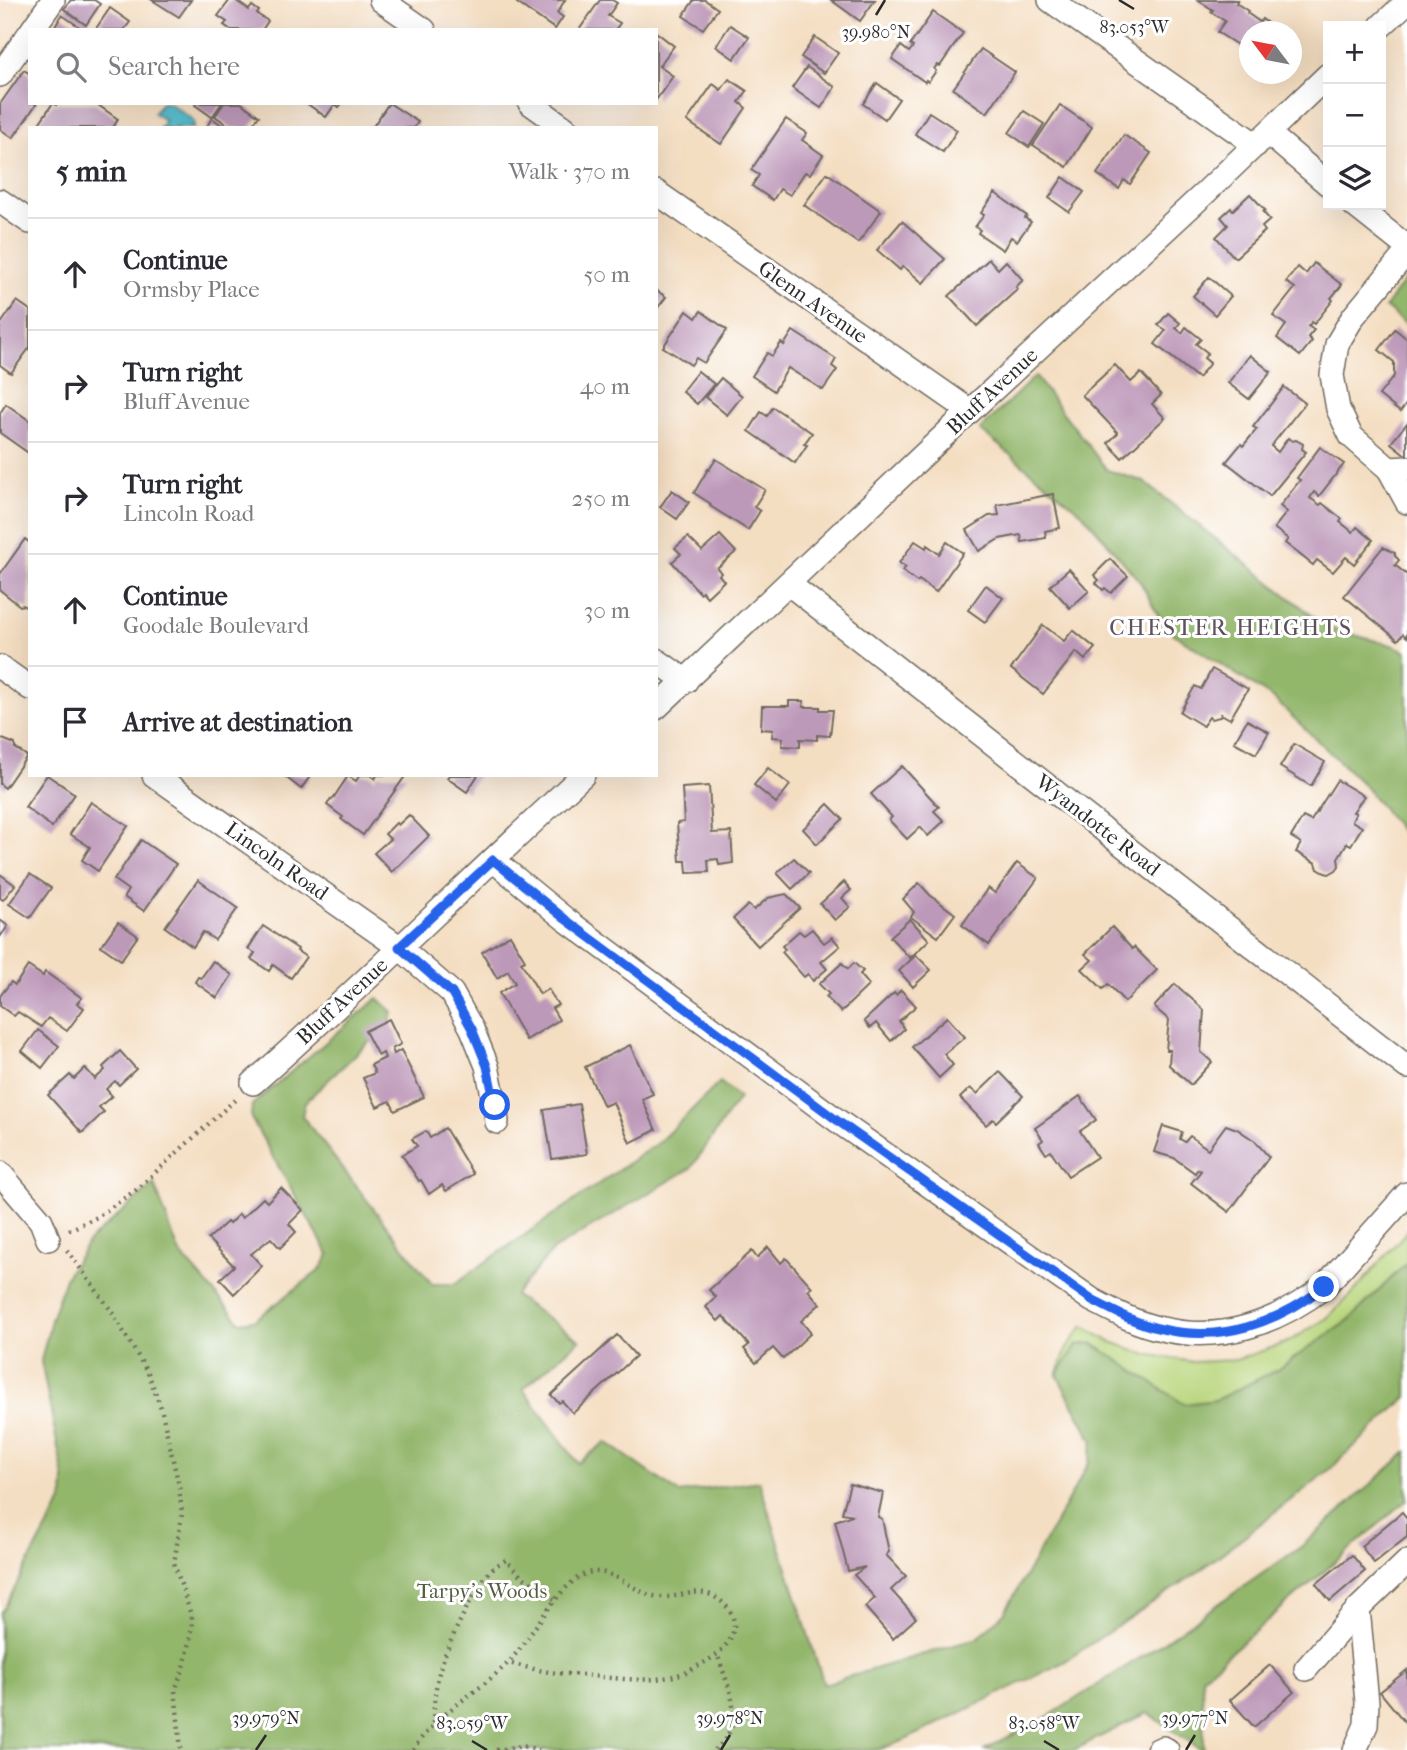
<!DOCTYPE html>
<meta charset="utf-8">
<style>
:root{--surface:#fff;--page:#f7f7f7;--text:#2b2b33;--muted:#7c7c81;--line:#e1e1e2}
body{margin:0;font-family:"IM FELL French Canon",serif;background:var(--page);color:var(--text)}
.controls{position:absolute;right:21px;top:21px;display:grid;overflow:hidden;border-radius:0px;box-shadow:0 7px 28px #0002}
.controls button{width:63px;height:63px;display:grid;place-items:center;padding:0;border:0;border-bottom:2px solid var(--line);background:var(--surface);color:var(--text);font:35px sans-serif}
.compass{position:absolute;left:1239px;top:21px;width:63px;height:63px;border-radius:50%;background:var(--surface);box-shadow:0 7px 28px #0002;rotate:302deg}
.stop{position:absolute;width:21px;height:21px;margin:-16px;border:5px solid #2563eb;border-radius:50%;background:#fff}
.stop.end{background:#2563eb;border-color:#fff;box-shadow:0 2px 7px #0008}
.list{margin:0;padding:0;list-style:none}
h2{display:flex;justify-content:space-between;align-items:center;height:91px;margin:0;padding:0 28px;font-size:30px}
h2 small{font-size:23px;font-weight:400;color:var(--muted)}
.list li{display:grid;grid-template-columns:46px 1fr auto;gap:21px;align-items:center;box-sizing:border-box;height:112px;padding:0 28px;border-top:2px solid var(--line)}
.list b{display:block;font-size:26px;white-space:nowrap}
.list p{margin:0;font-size:23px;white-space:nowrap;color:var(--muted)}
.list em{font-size:23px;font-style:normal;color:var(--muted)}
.icon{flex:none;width:38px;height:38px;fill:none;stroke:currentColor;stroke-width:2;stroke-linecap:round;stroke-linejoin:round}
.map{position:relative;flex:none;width:1407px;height:1750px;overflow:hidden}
.search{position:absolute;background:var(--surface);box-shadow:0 7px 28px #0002;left:28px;top:28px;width:630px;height:77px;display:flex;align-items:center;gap:18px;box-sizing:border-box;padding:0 24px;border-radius:0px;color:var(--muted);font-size:26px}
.panel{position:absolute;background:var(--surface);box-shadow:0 7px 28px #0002;left:28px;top:126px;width:630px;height:651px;border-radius:0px}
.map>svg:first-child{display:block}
</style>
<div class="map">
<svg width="1407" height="1750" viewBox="0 0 1407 1750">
<rect width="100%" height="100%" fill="#fff"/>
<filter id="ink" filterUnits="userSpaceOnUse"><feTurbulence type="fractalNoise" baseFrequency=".0143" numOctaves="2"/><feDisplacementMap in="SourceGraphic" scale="14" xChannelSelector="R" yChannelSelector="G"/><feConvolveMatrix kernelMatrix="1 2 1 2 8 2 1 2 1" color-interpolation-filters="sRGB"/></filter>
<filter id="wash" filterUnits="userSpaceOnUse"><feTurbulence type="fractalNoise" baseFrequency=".00686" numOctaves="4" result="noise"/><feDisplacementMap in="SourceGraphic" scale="28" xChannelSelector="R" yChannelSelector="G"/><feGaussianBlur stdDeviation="1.57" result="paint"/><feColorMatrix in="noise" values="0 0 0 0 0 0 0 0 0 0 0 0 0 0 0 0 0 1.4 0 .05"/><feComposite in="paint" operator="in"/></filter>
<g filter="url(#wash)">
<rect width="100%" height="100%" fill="#f4dec2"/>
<path fill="#b8d57b" stroke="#728053" stroke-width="2" d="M1407,1231V1263L1349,1320L1277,1370L1216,1400L1184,1405L1092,1343L1057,1375L1067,1348L1083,1326L1109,1341L1145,1354L1193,1362L1236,1360L1288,1342L1327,1318L1353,1293Z"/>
<g fill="#92b66b" stroke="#5e704b" stroke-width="2">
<path d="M1407,277V325L1385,307Z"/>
<path d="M1035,376L1107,470L1144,482L1328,628L1395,646L1407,652V839L1364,785L1274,699L1165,628L1141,583L1083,514L980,430Z"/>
<path d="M378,998L393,1012L390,1022L305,1102L302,1116L432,1284H454L659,1142L720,1082L739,1098L691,1168L553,1250L516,1293L515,1296L580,1340L523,1389L578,1463L606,1442L679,1493L759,1481L824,1684L978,1638L1005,1612L1089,1463L1093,1441L1057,1375L1077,1345L1092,1343L1184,1404L1216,1400L1277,1370L1349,1320L1407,1263V1397L1328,1471L1198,1572L1064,1662L905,1740L877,1750H0V1613L4,1608L63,1499L64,1478L41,1361L51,1320L65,1278L89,1241L154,1184L179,1252L240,1322L255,1320L320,1270L329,1255L251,1118L252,1105Z"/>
<path d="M1407,1452V1500L1202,1677L1204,1750H1202L1147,1713L1074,1750H984L1049,1716L1152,1650L1302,1546Z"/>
</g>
<path fill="#51bcce" stroke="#3e747c" stroke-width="2" d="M161,103H169L193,120L194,128H160L165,120L154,113Z"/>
<g id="blocks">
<g fill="#bd99b9">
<path d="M71,0H94L100,4L86,25L64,9Z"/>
<path d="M152,0H191L179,17Z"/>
<path d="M230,0H235L249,10L252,6L259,11L257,14L268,21L262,30H231L224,25L227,22L218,16Z"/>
<path d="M519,0H565L557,13L563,17L555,29L517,3Z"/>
<path d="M600,0H612L617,3L608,16L620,23L615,30H579Z"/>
<path d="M694,0H705L718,9L703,29L683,16Z"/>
<path d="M831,0H875L860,21Z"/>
<path d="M1198,0H1238L1236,3L1248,11L1247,13L1260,22L1262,19L1279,32H1250V53L1217,32L1225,21L1211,12L1213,10Z"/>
<path d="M110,8L130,22L124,30H95Z"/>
<path d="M933,12L963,33L940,66L937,65L934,69L936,71L928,82L926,80L925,82L892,59L901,46L909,52L913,47L910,45Z"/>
<path d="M62,15L84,30H53Z"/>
<path d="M730,25L749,37L734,59L716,46Z"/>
<path d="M656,32L674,46L659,66L673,76L656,100Z"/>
<path d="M815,37L838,53L824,73L801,57Z"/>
<path d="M981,49L1015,72L987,113L953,89Z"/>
<path d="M807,67L835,87L821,108L792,88Z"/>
<path d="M24,70L30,74V103H37L13,138L0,129V104Z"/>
<path d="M729,79L747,91L739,102L746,108L721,144L687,121L713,84L721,90Z"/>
<path d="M877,83L899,99L885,119L863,104Z"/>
<path d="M53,103L56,105L57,103H95L118,119L113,128H36Z"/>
<path d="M196,103H222L212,117L195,105Z"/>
<path d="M224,103H241L259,116L250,128H232L215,116Z"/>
<path d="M306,103H342L339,107L335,104L326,117Z"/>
<path d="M389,103L418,122L414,128H372Z"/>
<path d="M1060,105L1092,127L1067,167L1033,145Z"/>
<path d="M1024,111L1044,124L1029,147L1009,133Z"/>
<path d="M929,112L957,130L943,152L915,134Z"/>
<path d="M212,118L226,128H206Z"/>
<path d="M786,119L807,133L802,140L823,155L810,174L805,172L790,195L780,189L773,200L752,186L759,175L751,170Z"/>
<path d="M1124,135L1151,153L1130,184L1124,180L1119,189L1097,174Z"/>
<path d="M827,173L881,211L858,243L804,205Z"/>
<path d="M1063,177L1084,192L1069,212L1049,198Z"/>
<path d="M995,193L1027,216L1025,218L1031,222L1017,241L1011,237L1003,250L978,233L980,230L975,227L984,215L981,213Z"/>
<path d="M1250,194L1265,210L1263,212L1270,220L1262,227L1265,231L1235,258L1216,237L1228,225L1221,217L1231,208L1233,210Z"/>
<path d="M902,221L945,259L923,283L903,266L900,270L877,250Z"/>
<path d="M989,259L998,269L1006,261L1023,280L1016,287L1018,289L977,326L949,296Z"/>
<path d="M1314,263L1342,285L1331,298L1333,300L1314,324L1312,322L1308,326L1314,330L1308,337L1312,341L1300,356L1277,338L1286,325L1273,316L1295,288L1286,282L1298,267L1306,274Z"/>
<path d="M1209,277L1231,296L1215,315L1193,296Z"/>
<path d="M656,290L666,297L656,310Z"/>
<path d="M17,301L30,310V347L11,373L0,365V325Z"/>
<path d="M687,311L696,318L701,311L727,330L704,363L696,358L691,365L663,347Z"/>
<path d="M1168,313L1180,323L1176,328L1182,333L1186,327L1201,339L1196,344L1208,353L1204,358L1210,363L1198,378L1155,344L1166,330L1158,325Z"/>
<path d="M1395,329L1407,339V403L1400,412L1379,395L1394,376V362L1379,350Z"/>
<path d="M793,331L836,359L832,366L837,370L823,390L788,368L774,391L752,376L767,353L772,356L781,343L784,345Z"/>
<path d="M1250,355L1271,372L1249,399L1228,383Z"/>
<path d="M1115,365L1131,382L1141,373L1161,395L1152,404L1165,418L1122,458L1108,443L1118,433L1082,395Z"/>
<path d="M698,371L714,384L697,404L682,391Z"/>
<path d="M721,378L742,396L727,415L705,397Z"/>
<path d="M1284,387L1305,403L1271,446L1278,452L1288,438L1292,441L1296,440L1303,444L1302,449L1306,452L1270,496L1226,462L1241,444L1243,446L1257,429L1253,427Z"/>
<path d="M6,404L30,421V454L0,433V413Z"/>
<path d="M773,407L812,433L804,444L807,445L795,463L749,431L761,412L767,416Z"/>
<path d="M1407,423V456L1391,443Z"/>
<path d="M1320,447L1344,464L1319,496L1314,492L1310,498L1320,505L1322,503L1342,519L1340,522L1353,532L1357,527L1373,540L1354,564L1346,557L1333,572L1317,560L1313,565L1285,543L1288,539L1274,528L1287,512L1280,506L1300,480L1297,478Z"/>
<path d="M716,459L765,490L754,507L760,511L748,530L710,506L711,504L694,493L708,469L709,470Z"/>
<path d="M672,490L689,502L677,519L660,507Z"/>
<path d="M1053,494L1060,528L1045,531L1046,538L1022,542L1021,535L999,539L979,551L967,530L989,516L999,515L997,505Z"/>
<path d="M720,535L736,552L717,568L721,573L719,575L724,581L707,597L702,591L700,593L672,562L681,554L675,548L688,537L702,551Z"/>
<path d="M25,539L30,543L29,609L23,605L20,606L0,590V574Z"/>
<path d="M915,541L926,548L927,545L939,554L947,542L963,553L936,592L919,580L917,582L902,571L906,567L899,563Z"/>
<path d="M1383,547L1395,553V556L1399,560L1395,565L1407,575V637L1403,634L1398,640L1344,596Z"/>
<path d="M1110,559L1128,576L1111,593L1105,588L1103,590L1096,583L1099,580L1094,575Z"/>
<path d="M1069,569L1089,591L1070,608L1050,586Z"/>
<path d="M986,585L1003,598L985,622L968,610Z"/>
<path d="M1043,625L1064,641L1073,630L1095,648L1085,660L1076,652L1043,694L1011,669Z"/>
<path d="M1212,669L1248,689L1230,719L1221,714L1220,717L1211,719L1209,717L1203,726L1180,712L1195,686L1201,689Z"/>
<path d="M789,701H804L803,707H820V710H833L830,736L817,735V740L800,739V747L782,746L783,738L772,737L773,730L761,729L762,706H789Z"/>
<path d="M1247,720L1269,732L1256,754L1234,742Z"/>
<path d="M0,738L15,744V748L27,756L5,788L0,784Z"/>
<path d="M1294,744L1325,762L1311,786L1280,767Z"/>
<path d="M902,766L939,807L934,811L944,821L928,836L920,827L907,839L889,820L892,817L871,794Z"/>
<path d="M768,768L790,785L776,803L754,785Z"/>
<path d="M47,775L75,794L52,827L25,807Z"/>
<path d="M283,775H311L301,789Z"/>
<path d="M360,775H370L375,779L377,775H406L363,835L341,819L343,817L327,805L331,799L332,800L348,776L356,781Z"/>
<path d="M449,775H478L467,792L447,778Z"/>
<path d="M1337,780L1364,796L1353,812L1356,813L1352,821L1362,827L1351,845L1347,843L1338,858L1339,866L1336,870L1329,874L1325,873L1318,869L1316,863L1296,852L1301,843L1291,837L1303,817L1311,821Z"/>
<path d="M709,786L712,833L731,832L733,863L719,865L718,859L708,860L709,872L687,873L686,861H680L677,823L684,822L682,788Z"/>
<path d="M91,802L128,826L98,871L82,860L90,847L70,834Z"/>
<path d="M828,804L843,819L817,844L803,829Z"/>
<path d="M409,815L429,836L392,872L374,853L390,839L385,834L396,823L398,825Z"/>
<path d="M141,840L176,864L144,911L124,897L128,890L114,880Z"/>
<path d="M794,858L809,873L792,889L777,873Z"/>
<path d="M1017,863L1038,878L989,945L962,925L988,888L995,893Z"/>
<path d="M0,874L15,885L3,900L0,898Z"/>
<path d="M30,874L51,888L30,918L9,904Z"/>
<path d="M198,880L238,908L215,940L203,932L193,947L165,927Z"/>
<path d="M844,882L851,890L842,898L850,907L835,920L820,904Z"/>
<path d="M919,883L930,895L955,914L938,937L911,917L914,912L903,899Z"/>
<path d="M786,894L800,908L758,946L733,919L748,905L754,910L768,898Z"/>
<path d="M910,919L929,940L910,958L890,937Z"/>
<path d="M0,920L8,926L0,937Z"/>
<path d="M118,922L138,936L121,960L101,946Z"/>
<path d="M263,926L298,949L297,951L306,957L291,978L273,965L269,971L251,959L255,953L248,949Z"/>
<path d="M1112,927L1132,949L1134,947L1157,970L1125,1002L1108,984L1103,989L1082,969L1092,960L1085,954Z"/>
<path d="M812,929L824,943L832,937L840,946L821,962L827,969L813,981L808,974L804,977L782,952L785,949L782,946L799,931L804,935Z"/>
<path d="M510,935L525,960L521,962L540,994L548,989L558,1005L552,1008L559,1020L526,1040L499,993L515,983L508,971L497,978L482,952Z"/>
<path d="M916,955L931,970L913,987L899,971Z"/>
<path d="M213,961L232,975L217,998L195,982L198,977L201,978Z"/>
<path d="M842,963L848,969L854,963L863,971L860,974L869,985L841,1012L826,997L829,994L819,984Z"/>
<path d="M28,966L43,976L45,972L82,998L77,1003L84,1008L67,1031L48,1018L41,1027L18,1012L14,1016L0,1006V996L11,982L15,985Z"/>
<path d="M1175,984L1204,1010L1201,1052L1212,1062L1191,1085L1169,1065L1170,1050H1166L1169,1020L1154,1007Z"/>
<path d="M901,990L916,1006L899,1021L904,1029L891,1041L876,1023L870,1028L864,1021L894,993L896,995Z"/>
<path d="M947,1017L965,1037L944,1054L953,1065L939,1078L912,1047Z"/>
<path d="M389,1019L401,1044L392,1049L394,1054L401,1050L424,1097L395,1111L390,1101L377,1107L363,1078L375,1073L371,1065L385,1058L383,1053L378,1056L365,1031Z"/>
<path d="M38,1030L59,1046L42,1068L22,1051Z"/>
<path d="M630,1045L653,1094L642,1099L656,1130L630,1143L613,1102L604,1106L585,1067Z"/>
<path d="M120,1051L136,1069L119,1085L115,1081L106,1089L112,1096L99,1107L104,1112L82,1133L48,1095L70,1075L74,1079L85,1068L95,1079L105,1070L103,1067Z"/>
<path d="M1000,1072L1023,1096L996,1122L993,1119L986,1125L960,1098L970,1088L977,1094Z"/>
<path d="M1080,1096L1096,1120L1080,1131L1097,1157L1068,1176L1051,1151L1046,1154L1039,1143L1043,1140L1035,1128Z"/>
<path d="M579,1104L587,1154L552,1159L544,1110Z"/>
<path d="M1226,1125L1237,1129L1255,1141L1269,1157L1229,1212L1191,1183L1201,1171L1198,1169L1195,1173L1174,1158L1154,1152L1163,1126L1182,1132L1180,1139L1185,1142L1190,1136L1208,1149Z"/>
<path d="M445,1128L473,1174L446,1191L442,1185L429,1194L421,1180L419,1181L402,1155L417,1146L412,1139L426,1131L430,1138Z"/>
<path d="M281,1188L303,1210L289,1224L296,1232L280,1248L271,1238L251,1254L262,1266L234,1294L220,1279L234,1266L208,1239L227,1222L229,1224L239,1214L242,1218L263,1198L267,1202Z"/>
<path d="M768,1247L781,1263L786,1258L812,1287L808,1290L820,1304L801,1321L811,1333L783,1359L773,1348L756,1363L744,1349L749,1345L723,1316L718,1321L706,1307L716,1297L709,1290L752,1251L757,1258Z"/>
<path d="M617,1335L636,1356L573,1413L562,1401L559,1403L551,1395Z"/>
<path d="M850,1484L883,1493L878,1517L882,1519L889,1552L886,1555L906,1576L891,1590L916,1618L893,1639L865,1607L875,1598L854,1575L865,1567L848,1571L835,1521L853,1515L842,1513Z"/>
<path d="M1402,1512L1407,1518V1537L1374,1563L1361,1546Z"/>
<path d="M1352,1555L1365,1571L1330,1601L1316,1584Z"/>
<path d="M1270,1665L1294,1692L1254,1727L1230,1700Z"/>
<path d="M1407,1670V1725L1380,1692Z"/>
</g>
</g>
</g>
<g filter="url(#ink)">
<use href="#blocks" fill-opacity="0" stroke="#716a60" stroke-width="2"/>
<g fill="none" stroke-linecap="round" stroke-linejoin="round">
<defs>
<g id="minor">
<path d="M381,0L424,30"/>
<path d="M1050,0L1256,145"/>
<path d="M1381,26L1407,2"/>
<path d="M32,30L53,0"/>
<path d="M0,75L30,33"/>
<path d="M530,103L565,128"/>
<path d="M1268,133L1328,184"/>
<path d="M656,192L970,411"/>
<path d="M0,201L30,222"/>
<path d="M1354,205L1407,247"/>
<path d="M1407,468L1389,469L1407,502"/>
<path d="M1389,469L1351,436L1338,409L1332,375L1337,344L1353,317L1407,252"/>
<path d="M789,584L1407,1067"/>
<path d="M656,660L686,681"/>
<path d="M0,667L30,688"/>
<path d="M656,708L970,411L1206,192L1328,75"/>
<path d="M154,775L399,947L452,993L472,1029L487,1066L495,1105L497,1122"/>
<path d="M493,860L565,919L692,1013L842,1124L1092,1300C1115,1312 1137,1324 1162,1329C1221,1343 1277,1323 1324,1287L1407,1194"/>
<path d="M253,1083C366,983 473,877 583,775"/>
<path d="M0,1173L41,1221L48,1239"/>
<path d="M1306,1669L1358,1609"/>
<path d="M1158,1750L1163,1748L1167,1750"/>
<path d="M1355,1750L1366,1725L1367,1702L1358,1609L1407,1562"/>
</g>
</defs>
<use href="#minor" stroke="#716a60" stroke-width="26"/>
<g stroke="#716a60" stroke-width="4.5" stroke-dasharray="2 5" stroke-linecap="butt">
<path d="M69,1230L97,1217L136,1190L237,1098"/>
<path d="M67,1250L110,1309L148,1373L161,1408L179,1486L182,1514L174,1563L192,1618L191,1638L184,1667L175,1690L181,1750"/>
<path d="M433,1723C434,1705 435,1687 440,1669C447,1645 475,1587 492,1569C496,1565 501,1563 506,1560L520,1575L556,1600"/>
<path d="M413,1750C436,1713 475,1695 506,1665C530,1641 553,1592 581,1576C607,1561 630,1591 654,1596C674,1601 693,1587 711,1595C724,1601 735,1613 734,1627C732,1643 718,1655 705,1662C697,1666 689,1672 681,1674C653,1683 621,1679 592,1676C578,1674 563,1674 549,1672C536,1670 522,1666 508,1663"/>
<path d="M496,1750L522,1746L539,1750"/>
<path d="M715,1750C748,1721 729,1691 718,1656"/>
</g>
<use href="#minor" stroke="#fff" stroke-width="23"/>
</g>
</g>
<g fill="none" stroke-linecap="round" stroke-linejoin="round" filter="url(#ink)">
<path stroke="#2563eb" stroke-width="9" d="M495,1105L487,1066L472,1029L452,993L399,947L493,860L565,919L692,1013L842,1124L1092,1300C1115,1312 1137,1324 1162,1329C1221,1343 1277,1323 1324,1287"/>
</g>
<path fill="none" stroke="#2b2b2b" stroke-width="2.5" d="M1119,0L1134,9M876,15L885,0M472,1741L487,1750M1044,1741L1059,1750M256,1750L266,1735M721,1750L730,1735M1186,1750L1195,1735"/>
<g text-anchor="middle" stroke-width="6" stroke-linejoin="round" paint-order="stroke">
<g font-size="21" fill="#2b2b2b" stroke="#fff">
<text transform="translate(813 302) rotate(35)" y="7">Glenn Avenue</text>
<text transform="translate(992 391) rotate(-43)" y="7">Bluff Avenue</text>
<text transform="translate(1098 825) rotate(38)" y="7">Wyandotte Road</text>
<text transform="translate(277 861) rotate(35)" y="7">Lincoln Road</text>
<text transform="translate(342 1001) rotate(-43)" y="7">Bluff Avenue</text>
</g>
<g font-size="21" fill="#555e43" stroke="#fff">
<text x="482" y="1598">Tarpy's Woods</text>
</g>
<g font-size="23" letter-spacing="2" fill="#5e525d" stroke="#fff">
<text x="1231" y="635">CHESTER HEIGHTS</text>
</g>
</g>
<g font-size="18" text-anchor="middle" fill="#2b2b2b" stroke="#fff" stroke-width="6" stroke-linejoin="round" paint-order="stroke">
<text x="1134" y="33">83.053°W</text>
<text x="876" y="38">39.980°N</text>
<text x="266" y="1724">39.979°N</text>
<text x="730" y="1724">39.978°N</text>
<text x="1195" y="1724">39.977°N</text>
<text x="472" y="1729">83.059°W</text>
<text x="1044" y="1729">83.058°W</text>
</g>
</svg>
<div class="controls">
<button>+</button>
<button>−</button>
<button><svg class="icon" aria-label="layers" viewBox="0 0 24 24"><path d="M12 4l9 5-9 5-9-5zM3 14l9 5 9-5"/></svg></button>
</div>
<svg class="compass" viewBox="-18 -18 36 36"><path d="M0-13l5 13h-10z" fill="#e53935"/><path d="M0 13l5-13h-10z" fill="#7c7c81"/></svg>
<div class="stop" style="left:495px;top:1105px"></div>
<div class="stop end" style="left:1324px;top:1287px"></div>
<div class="search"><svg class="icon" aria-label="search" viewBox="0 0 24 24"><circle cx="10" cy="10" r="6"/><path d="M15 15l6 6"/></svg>Search here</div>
<section class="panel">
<h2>5 min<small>Walk · 370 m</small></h2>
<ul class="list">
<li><svg class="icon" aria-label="ahead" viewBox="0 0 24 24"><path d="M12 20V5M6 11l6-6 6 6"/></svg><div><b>Continue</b><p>Ormsby Place</p></div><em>50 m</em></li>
<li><svg class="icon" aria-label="right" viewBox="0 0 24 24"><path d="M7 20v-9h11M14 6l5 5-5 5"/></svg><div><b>Turn right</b><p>Bluff Avenue</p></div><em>40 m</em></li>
<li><svg class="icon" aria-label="right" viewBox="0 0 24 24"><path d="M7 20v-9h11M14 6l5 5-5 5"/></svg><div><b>Turn right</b><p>Lincoln Road</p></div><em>250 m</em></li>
<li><svg class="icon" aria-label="ahead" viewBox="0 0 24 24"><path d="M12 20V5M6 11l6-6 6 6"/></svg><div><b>Continue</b><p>Goodale Boulevard</p></div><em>30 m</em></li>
<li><svg class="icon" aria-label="arrive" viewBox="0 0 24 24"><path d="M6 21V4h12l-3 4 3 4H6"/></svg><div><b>Arrive at destination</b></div></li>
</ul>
</section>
</div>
